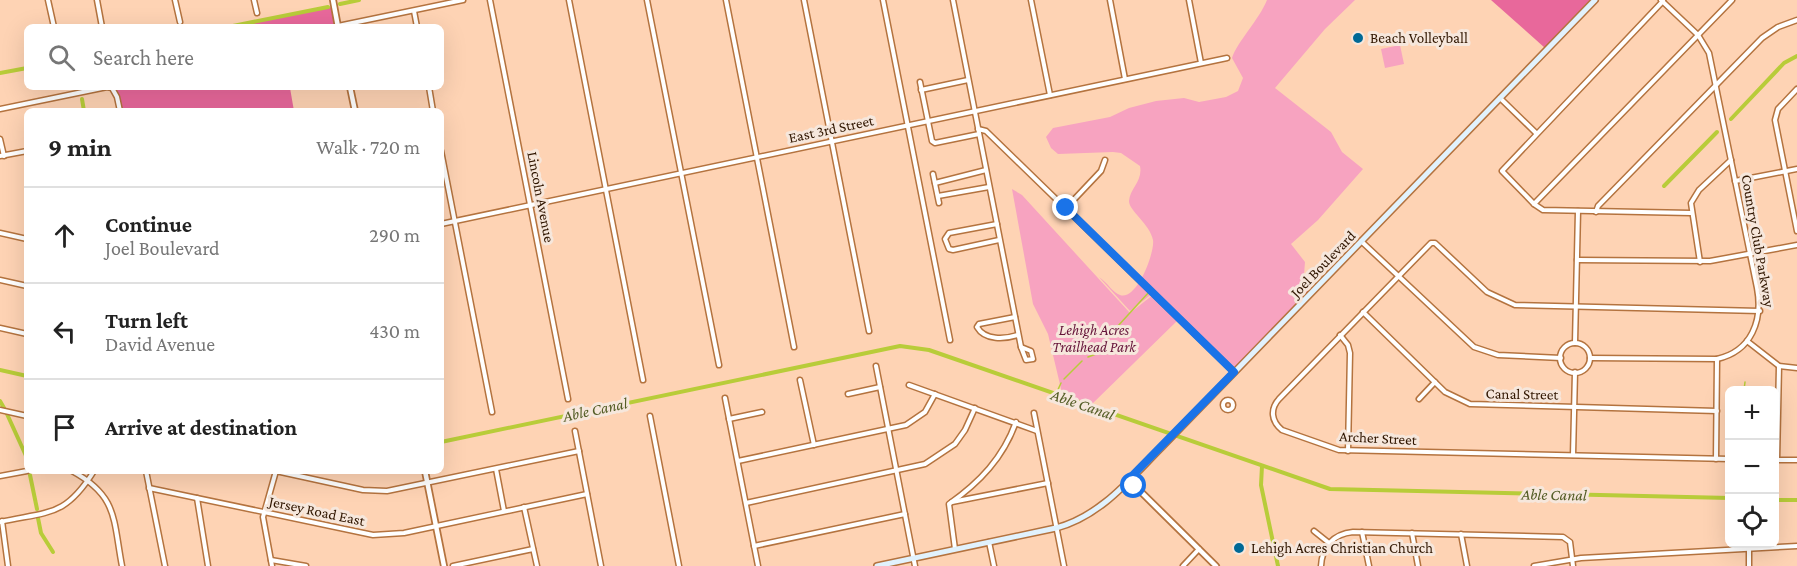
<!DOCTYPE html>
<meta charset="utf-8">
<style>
:root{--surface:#fff;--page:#f6f6f6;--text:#222;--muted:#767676;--line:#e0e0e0}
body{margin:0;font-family:"Crimson Pro",serif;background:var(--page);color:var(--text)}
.controls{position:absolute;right:18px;bottom:18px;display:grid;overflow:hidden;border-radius:9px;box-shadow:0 6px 24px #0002}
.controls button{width:54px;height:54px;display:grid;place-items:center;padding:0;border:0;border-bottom:2px solid var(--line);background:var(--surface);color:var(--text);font:30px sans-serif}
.stop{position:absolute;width:18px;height:18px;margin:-14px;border:4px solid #1a73e8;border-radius:50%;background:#fff}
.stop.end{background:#1a73e8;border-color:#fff;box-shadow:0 2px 6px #0008}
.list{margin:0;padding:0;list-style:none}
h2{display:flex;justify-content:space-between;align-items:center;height:78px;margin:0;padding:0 24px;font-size:26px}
h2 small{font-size:20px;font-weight:400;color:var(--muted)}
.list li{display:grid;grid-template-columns:39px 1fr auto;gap:18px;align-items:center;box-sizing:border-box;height:96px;padding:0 24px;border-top:2px solid var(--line)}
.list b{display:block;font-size:22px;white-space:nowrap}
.list p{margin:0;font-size:20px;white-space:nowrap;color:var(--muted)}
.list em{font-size:20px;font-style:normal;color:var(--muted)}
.icon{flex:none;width:33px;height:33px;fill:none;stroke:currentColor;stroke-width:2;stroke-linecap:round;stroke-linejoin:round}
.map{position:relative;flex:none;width:1797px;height:566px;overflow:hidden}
.search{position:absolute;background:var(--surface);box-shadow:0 6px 24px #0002;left:24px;top:24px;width:420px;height:66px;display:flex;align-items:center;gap:15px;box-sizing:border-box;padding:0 21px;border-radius:9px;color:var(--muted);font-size:22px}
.panel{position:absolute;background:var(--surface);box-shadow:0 6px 24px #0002;left:24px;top:108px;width:420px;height:366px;border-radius:9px}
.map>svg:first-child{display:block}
</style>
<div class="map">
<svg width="1797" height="566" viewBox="0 0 1797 566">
<rect width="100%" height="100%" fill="#fed3b4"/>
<g fill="#f7a3c0">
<path d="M1267,0H1355L1325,29L1275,88L1331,132L1342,152L1363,169L1318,220L1291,244L1305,262L1304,275L1313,287L1234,370L1153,293L1130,311L1099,277C1107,282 1113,293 1120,295C1137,301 1155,252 1153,240C1150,224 1129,211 1129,201C1130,188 1143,181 1140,166L1121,153L1113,152L1058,154L1051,148L1046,137L1053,128L1110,117L1129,108L1156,101L1184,98L1199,102L1226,97L1238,91L1243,78L1232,58C1237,42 1259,20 1267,0Z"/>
<path d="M1400,45L1404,64L1385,68L1381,49Z"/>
<path d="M1012,189L1022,195L1130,313L1154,294L1178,320L1090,406L1063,397L1048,334L1033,304Z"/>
</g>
<g fill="#e8689b">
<path d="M1491,0H1591V1L1545,48Z"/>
<path d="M332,7L336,27H228Z"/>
<path d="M113,87H295L290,88L294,111H121Z"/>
</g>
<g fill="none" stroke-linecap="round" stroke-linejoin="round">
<g stroke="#b8cc39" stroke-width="1.5">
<path d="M1117,327L1149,292"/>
<path d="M1088,357L1096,354L1114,330"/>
<path d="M1064,379L1082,361"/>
<path d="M1744,390L1745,382"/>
<path d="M1056,394L1061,383"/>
</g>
<g stroke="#b8cc39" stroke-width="4">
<path d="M340,4L359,0"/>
<path d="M228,27L328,7"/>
<path d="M0,73L27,68"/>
<path d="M82,99L84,111"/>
<path d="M1731,119L1784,63L1797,56"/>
<path d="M1664,186L1717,132"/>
<path d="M0,370L27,376"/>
<path d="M0,401L4,408"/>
<path d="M7,414L27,458"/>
<path d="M441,442L900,346L929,350L1330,489L1730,498"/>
<path d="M1262,466L1261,485L1278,566"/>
<path d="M30,475L37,509"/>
<path d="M1774,500H1797"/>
<path d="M38,518L41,533L53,552"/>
</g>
<defs>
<g id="minor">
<path d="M48,0L54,27"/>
<path d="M97,0L102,27"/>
<path d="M175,0L180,22"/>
<path d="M254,0L257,13"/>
<path d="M490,0L568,399"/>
<path d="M569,0L643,380"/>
<path d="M647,0L719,365"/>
<path d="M726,0L794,347"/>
<path d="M804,0L869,331"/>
<path d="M883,0L950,340"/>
<path d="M953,0L1021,347"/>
<path d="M1031,0L1050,95"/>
<path d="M1110,0L1125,79"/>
<path d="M1189,0L1201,63"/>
<path d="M1663,1L1502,171L1534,204L1543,210L1691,213"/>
<path d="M414,11L417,27"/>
<path d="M338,26L463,0"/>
<path d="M920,82L932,141L935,143L979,134"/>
<path d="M429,87L433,111"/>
<path d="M1797,89L1778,109L1775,120L1797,231"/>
<path d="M921,90L968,80"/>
<path d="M1500,98L1536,133"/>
<path d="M0,109L107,87L112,88L117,97L120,111"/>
<path d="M978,129L986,131L1234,372"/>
<path d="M0,139L4,156"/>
<path d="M441,151L492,412"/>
<path d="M0,156L27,151"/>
<path d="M933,174L939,203"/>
<path d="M1735,181L1797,169"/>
<path d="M935,183L986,170"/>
<path d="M938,196L989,187"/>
<path d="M1534,204L1732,0"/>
<path d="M1066,208L1101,171L1105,160"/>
<path d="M1596,212L1598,206L1762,38L1778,27L1797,20"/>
<path d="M441,224L1227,58"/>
<path d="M997,224L949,233L945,239L949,249L953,250L999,240"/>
<path d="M0,233L27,239"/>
<path d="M1361,241L1474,347L1498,355L1561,358"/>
<path d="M1577,260L1710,261L1797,245"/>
<path d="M1700,262L1691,203L1699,190L1731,160"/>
<path d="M0,280L27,286"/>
<path d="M1363,312L1445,392L1470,404L1717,411"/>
<path d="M1015,317L979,324L977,327C985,341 1005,339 1018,335"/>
<path d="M0,328L27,334"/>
<path d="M1340,335L1348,345L1350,353L1348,451"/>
<path d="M1747,341L1779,366L1797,368"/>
<path d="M1575,343L1578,211"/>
<circle cx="1575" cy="358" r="15"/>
<path d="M1021,347L1031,351L1033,359L1026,360Z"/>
<path d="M1590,358L1717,359C1752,351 1763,320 1757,288L1709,53L1698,35L1661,0"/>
<path d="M876,366L915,566"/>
<path d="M800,380L814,445"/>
<path d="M909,385L1037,431"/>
<path d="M848,394L880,387"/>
<path d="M725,398L758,566"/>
<path d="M1419,399L1435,382"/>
<circle cx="1228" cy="405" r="5"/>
<path d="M0,410L27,416"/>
<path d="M1034,413L1064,566"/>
<path d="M650,416L679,566"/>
<path d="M729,419L762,412"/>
<path d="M575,431L601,566"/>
<path d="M1573,455L1575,372"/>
<path d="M1716,459L1717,359"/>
<path d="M1730,459L1339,450L1282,430C1271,421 1270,409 1279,399L1431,243H1435L1487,292L1515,305L1760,311"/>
<path d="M1775,460H1797"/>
<path d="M1777,460L1779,366"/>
<path d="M738,461L906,425L925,412L935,394"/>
<path d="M496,469L504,511"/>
<path d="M72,471C118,496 113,519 122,566"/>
<path d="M146,471L165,566"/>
<path d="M276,471L363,490L387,491L579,451"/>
<path d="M0,476L27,471"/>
<path d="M149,488L373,535L404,533L587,494"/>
<path d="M197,498L208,566"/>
<path d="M952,502L1048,483"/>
<path d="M746,503L925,464L955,444L965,430L975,408"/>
<path d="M524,507L537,566"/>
<path d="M2,521L8,566"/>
<path d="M0,522C50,511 65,517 94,471"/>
<path d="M1314,531L1329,543"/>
<path d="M1362,532L1369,566"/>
<path d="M1412,533L1418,566"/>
<path d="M1461,534L1467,566"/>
<path d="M989,542L994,566"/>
<path d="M754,546L905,514"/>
<path d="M955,549L949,504C980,482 1003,458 1016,422"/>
<path d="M271,560L306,566"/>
<path d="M272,566L263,517L276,471"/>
<path d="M453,566L533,549"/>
<path d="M1183,566L1199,549"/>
<path d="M1321,566C1322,547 1333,534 1353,532L1563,537L1570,542L1573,566"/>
<path d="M1534,566L1581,558L1797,546"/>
<path d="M1749,566V549"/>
</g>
<g id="tertiary">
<path d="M333,0L338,27"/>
<path d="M350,87L355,111"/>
<path d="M425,471L444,566"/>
<path d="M1129,480L1216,566"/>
</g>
<path id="secondary" d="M877,566L1056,528C1101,516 1130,479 1162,447L1595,0"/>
</defs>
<use href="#minor" stroke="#b4733f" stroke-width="7"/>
<use href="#tertiary" stroke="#b4733f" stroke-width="8"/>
<use href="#secondary" stroke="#b4733f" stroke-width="8"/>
<use href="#minor" stroke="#fff" stroke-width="4"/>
<use href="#tertiary" stroke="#fff" stroke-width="4.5"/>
<use href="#secondary" stroke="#e1f2fd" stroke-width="5"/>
</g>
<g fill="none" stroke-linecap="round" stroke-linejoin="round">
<path stroke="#1a73e8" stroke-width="8" d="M1066,208L1234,372L1128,480L1134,486"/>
</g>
<g fill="#006996" stroke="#f6e7dc" stroke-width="2">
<circle cx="1358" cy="38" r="6"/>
<circle cx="1239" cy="548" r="6"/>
</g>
<g text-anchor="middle" stroke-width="6" stroke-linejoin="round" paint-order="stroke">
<g font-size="15" fill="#301601" stroke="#f6e7dc" text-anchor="start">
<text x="1370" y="43">Beach Volleyball</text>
<text x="1251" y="553">Lehigh Acres Christian Church</text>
</g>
<g font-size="15" fill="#301601" stroke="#f6e7dc">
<text transform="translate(831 129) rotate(-12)" y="5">East 3rd Street</text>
<text transform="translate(541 197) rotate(79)" y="5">Lincoln Avenue</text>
<text transform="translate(1758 241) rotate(80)" y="5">Country Club Parkway</text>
<text transform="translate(1323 264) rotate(-46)" y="5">Joel Boulevard</text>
<text transform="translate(1522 394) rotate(1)" y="5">Canal Street</text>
<text transform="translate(1378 438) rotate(3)" y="5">Archer Street</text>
<text transform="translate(317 511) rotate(12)" y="5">Jersey Road East</text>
</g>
<g font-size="15" font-style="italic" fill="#66153a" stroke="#f6e7dc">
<text x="1094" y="335">Lehigh Acres<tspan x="1094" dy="17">Trailhead Park</tspan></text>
</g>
<g font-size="16" font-style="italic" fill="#545d26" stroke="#f6e7dc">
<text transform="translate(1083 404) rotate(19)" y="6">Able Canal</text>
<text transform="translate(595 409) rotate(-12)" y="6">Able Canal</text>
<text transform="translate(1554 494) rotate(1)" y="6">Able Canal</text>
</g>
</g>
</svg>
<div class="controls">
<button>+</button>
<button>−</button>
<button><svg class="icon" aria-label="locate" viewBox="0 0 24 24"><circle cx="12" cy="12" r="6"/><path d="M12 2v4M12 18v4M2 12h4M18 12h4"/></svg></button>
</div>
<div class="stop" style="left:1134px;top:486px"></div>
<div class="stop end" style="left:1066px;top:208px"></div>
<div class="search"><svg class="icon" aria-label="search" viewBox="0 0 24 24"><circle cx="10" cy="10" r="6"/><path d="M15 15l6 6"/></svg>Search here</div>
<section class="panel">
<h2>9 min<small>Walk · 720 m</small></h2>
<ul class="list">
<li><svg class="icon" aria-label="ahead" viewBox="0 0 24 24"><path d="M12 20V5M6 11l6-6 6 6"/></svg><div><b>Continue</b><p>Joel Boulevard</p></div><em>290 m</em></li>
<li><svg class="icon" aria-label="left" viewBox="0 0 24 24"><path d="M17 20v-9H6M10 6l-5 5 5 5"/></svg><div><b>Turn left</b><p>David Avenue</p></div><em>430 m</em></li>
<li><svg class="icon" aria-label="arrive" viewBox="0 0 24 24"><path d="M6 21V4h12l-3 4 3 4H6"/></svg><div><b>Arrive at destination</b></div></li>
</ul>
</section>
</div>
